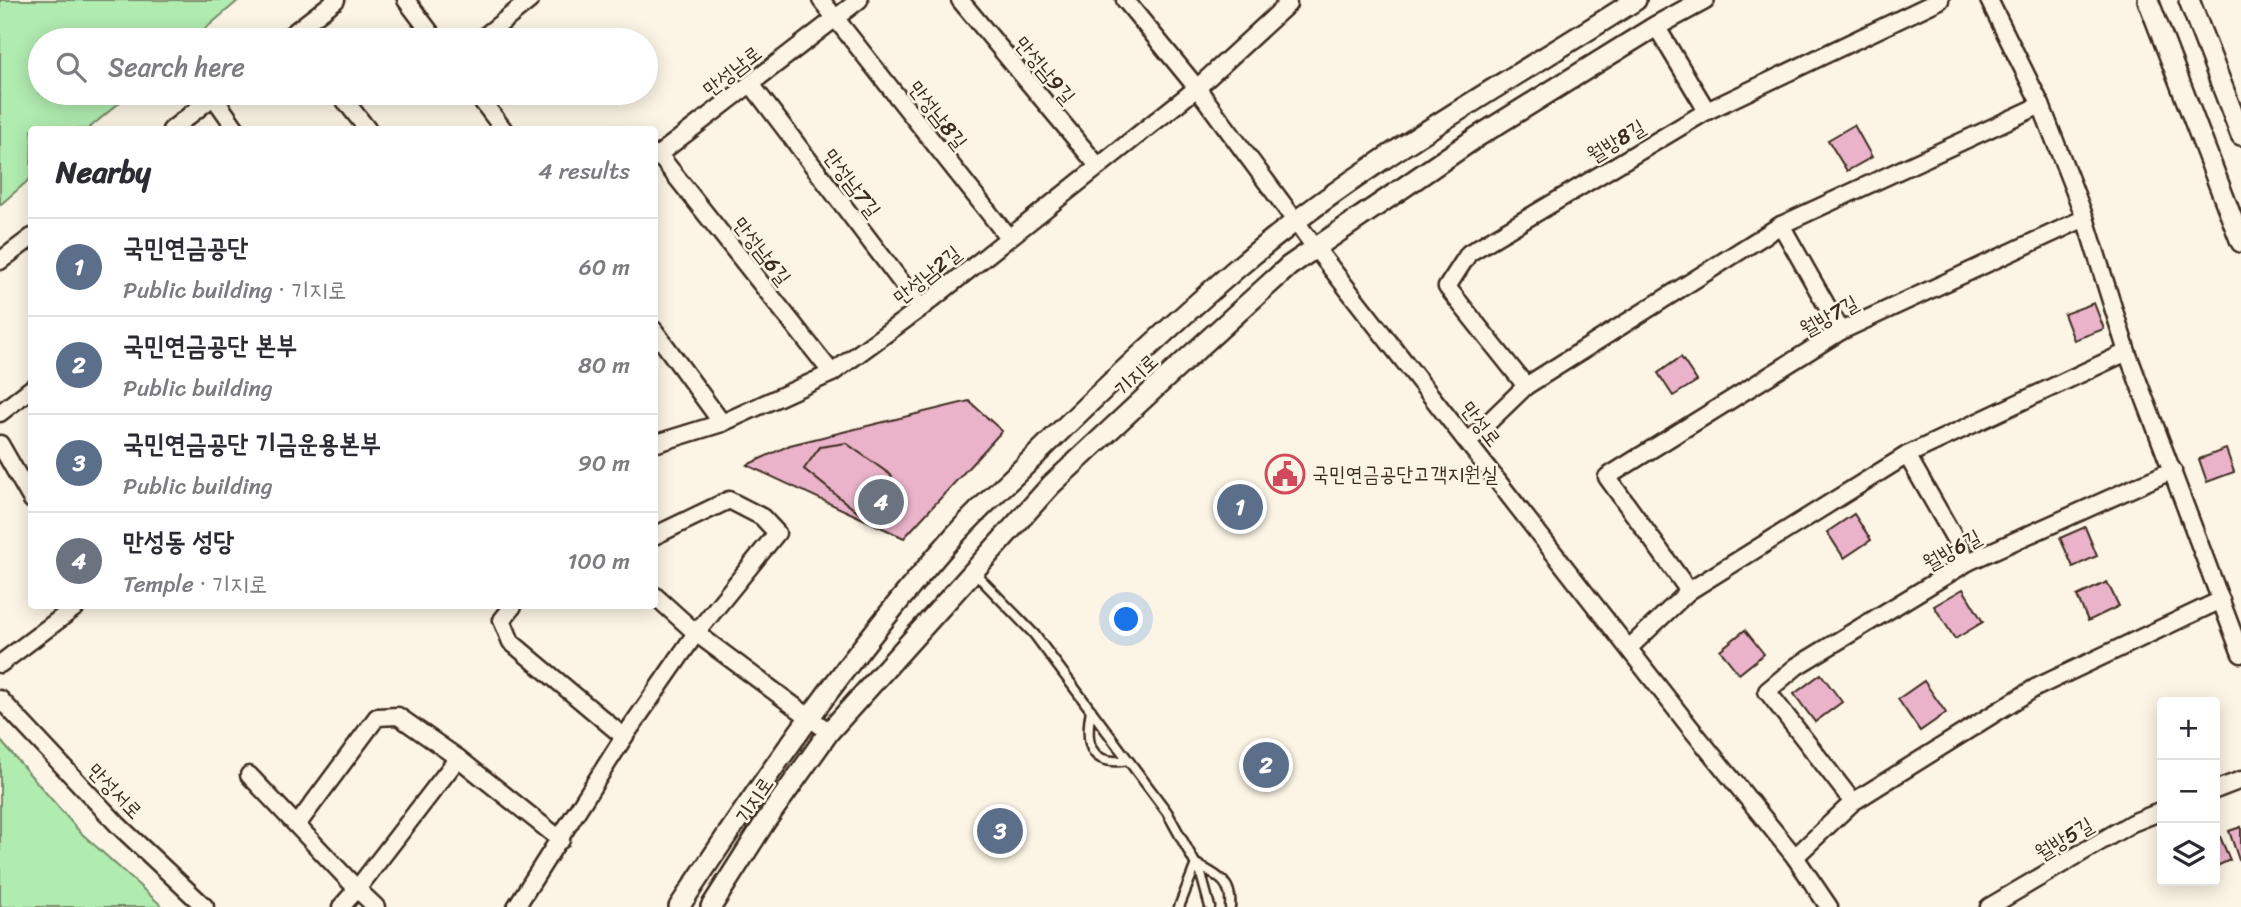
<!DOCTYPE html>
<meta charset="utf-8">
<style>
:root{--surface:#fff;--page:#f2f2f3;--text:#2b2b33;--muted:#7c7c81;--line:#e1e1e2;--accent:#111827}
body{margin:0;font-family:Sriracha,"Poor Story",sans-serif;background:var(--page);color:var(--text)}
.controls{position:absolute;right:21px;bottom:21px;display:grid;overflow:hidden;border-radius:7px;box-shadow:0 4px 18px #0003}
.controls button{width:63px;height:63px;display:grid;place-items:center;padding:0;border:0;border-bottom:2px solid var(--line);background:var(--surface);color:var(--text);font:35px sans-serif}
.you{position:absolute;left:1127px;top:620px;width:24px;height:24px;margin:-18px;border:5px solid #fff;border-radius:50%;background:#1a73e8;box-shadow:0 0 0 10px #1a73e833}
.badge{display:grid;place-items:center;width:46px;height:46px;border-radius:50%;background:var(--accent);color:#fff;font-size:23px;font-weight:700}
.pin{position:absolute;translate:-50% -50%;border:4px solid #fff;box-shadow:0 2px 7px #0006}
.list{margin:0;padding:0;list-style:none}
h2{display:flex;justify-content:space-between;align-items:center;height:91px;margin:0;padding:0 28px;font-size:30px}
h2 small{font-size:23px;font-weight:400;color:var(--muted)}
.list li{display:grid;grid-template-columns:46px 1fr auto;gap:21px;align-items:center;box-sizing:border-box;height:98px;padding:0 28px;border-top:2px solid var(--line)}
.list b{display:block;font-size:26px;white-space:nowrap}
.list p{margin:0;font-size:23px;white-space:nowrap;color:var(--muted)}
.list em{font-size:23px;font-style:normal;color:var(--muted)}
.icon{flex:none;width:38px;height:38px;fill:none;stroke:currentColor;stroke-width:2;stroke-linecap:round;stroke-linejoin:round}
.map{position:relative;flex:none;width:2241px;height:907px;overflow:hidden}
.search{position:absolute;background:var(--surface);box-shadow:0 4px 18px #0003;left:28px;top:28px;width:630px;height:77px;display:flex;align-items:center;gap:18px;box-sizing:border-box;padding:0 24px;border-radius:38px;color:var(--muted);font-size:26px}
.panel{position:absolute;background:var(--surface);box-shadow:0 4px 18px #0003;left:28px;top:126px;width:630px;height:483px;border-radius:7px}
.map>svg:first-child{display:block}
</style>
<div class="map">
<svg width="2241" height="907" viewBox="0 0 2241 907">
<rect width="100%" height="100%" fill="#fcf5e5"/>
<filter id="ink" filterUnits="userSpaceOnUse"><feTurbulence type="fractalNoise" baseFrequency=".0143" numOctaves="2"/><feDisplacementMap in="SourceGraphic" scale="14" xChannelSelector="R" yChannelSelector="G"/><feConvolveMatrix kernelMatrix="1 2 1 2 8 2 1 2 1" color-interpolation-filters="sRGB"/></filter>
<g filter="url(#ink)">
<g fill="#b0ebb0" stroke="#768a67" stroke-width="2">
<path d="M0,0H239L192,40H40V93H131L88,129L32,130L31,178L0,205Z"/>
<path d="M0,740L80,832L163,907H0Z"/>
</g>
<g fill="#eab3ca" stroke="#3b2a1e" stroke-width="2">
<path d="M1854,125L1872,157L1847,171L1828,140Z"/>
<path d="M2094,303L2104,329L2074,340L2064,314Z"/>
<path d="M1681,357L1697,381L1673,396L1658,373Z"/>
<path d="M969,401L1002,431L904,538L747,465L790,445Z"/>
<path d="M846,443L892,476L860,514L804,469L820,447Z"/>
<path d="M2226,449L2234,472L2207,482L2199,459Z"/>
<path d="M1854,514L1871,540L1844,558L1827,532Z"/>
<path d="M2085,527L2097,556L2073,567L2060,538Z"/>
<path d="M2107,582L2119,606L2088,621L2077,596Z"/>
<path d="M1963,589L1983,622L1955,639L1934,606Z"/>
<path d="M1745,630L1764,654L1739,674L1720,650Z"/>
<path d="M1821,674L1842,702L1815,722L1794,694Z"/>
<path d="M1924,681L1946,713L1920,731L1898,699Z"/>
<path d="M2241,827V859L2239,860L2229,831Z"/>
<path d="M2218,832L2230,860L2215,867V833Z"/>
</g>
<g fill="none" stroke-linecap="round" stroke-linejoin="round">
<defs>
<g id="service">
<path d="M974,572L1034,634L1167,812L1201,874L1210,907"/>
<path d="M1091,710C1085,742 1088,767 1128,760"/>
<path d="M1179,907L1196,864C1216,875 1233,881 1230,907"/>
</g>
<g id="minor">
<path d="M406,0L436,40"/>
<path d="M821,0L1008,237"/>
<path d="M960,0L1098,166"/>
<path d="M1125,0L1197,88L1317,250L1689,726L1795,857L1829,907"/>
<path d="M1989,0L2041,105L2085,218L2127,352L2241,654"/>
<path d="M1656,26L1707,111"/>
<path d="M284,40L336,0"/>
<path d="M480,40L530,0"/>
<path d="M751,84L921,308"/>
<path d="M339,93L368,130"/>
<path d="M476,93L504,130"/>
<path d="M213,96L237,130"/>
<path d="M171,130L218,93"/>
<path d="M659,155L832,373"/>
<path d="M654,158L859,0"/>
<path d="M1781,225L1841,331"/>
<path d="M0,261L32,237"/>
<path d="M654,330L722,423"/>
<path d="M1526,386L1447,287L1469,253L1707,111L1940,0"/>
<path d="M0,413L32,388"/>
<path d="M1468,442L1526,386L1781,225L2041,105"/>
<path d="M0,444L32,500"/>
<path d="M654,444L722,423L832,373L921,308L1197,88L1288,4L1285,0"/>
<path d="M1907,455L1968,562"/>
<path d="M1689,591L1607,477L1841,331L2085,218"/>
<path d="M654,595L696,633L829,732"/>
<path d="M513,606L502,620L511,642L624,737"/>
<path d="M1630,647L1689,591L1907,455L2127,352"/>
<path d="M0,664L77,606"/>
<path d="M0,699L118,825L205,907"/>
<path d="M249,775L357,889L341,907"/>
<path d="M2215,790L2241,780"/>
<path d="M1853,802L1767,691L1797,666L1968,562L2173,470"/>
<path d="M297,825L377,717L398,716L458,758L561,840"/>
<path d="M1795,857L1853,802L2035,688L2221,600"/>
<path d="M376,907L357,889L458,758"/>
<path d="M516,907L624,737L696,633L777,533L762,517L729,500L654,536"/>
<path d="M1989,907L2132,823L2162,811"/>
</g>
<g id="tertiary">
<path d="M2148,0L2241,242"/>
<path d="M2189,0L2241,135"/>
<path d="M679,907C764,778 852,652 954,536C981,506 1012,479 1040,451C1103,389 1169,327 1236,269C1358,165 1502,86 1636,0"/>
<path d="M711,907L765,822L829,732L1051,485L1167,377L1289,266L1477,137L1656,26L1704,0"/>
</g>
</defs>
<use href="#service" stroke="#3b2a1e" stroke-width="13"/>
<use href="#minor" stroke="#3b2a1e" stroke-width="21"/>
<use href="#tertiary" stroke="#3b2a1e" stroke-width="24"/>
<use href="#service" stroke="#fcf5e5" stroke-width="8"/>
<use href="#minor" stroke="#fcf5e5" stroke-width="16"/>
<use href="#tertiary" stroke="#fcf5e5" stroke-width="19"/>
</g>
</g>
<defs>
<symbol id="civic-ring" viewBox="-11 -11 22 22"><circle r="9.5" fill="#fcf5e5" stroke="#d1495b" stroke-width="1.5"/><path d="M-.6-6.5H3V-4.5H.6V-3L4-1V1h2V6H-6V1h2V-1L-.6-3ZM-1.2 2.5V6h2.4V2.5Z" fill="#d1495b"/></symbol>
</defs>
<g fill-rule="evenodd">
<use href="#civic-ring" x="1263" y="452" width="44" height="44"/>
</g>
<g text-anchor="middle" stroke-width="5" stroke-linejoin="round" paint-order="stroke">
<g font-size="21" fill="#3b2a1e" stroke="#fcf5e5">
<text transform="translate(1045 70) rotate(50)" y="7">만성남9길</text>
<text transform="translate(732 71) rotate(-38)" y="7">만성남로</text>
<text transform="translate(938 115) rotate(52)" y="7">만성남8길</text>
<text transform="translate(1616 141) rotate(-31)" y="7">월방8길</text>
<text transform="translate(852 183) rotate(53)" y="7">만성남7길</text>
<text transform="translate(762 251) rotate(52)" y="7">만성남6길</text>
<text transform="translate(927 275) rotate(-39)" y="7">만성남2길</text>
<text transform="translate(1829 316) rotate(-29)" y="7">월방7길</text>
<text transform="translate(1136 375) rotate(-43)" y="7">기지로</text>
<text transform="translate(1481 424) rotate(52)" y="7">만성로</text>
<text transform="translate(1952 550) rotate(-29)" y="7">월방6길</text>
<text transform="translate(115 791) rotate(46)" y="7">만성서로</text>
<text transform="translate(754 800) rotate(-56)" y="7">기지로</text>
<text transform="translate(2064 839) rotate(-31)" y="7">월방5길</text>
</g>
<g font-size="21" fill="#3b2a1e" stroke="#fcf5e5" text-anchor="start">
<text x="1312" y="481">국민연금공단고객지원실</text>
</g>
</g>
</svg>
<div class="controls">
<button>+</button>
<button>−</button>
<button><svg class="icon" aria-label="layers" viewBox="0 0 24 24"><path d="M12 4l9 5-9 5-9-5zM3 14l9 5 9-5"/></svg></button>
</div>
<div class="you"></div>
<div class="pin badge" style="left:1240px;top:507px;background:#5c6f8a">1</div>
<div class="pin badge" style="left:1266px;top:765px;background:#5c6f8a">2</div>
<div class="pin badge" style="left:1000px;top:831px;background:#5c6f8a">3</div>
<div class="pin badge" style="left:881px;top:502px;background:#6b7280">4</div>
<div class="search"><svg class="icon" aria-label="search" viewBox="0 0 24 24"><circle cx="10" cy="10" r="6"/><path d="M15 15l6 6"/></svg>Search here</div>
<section class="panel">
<h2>Nearby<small>4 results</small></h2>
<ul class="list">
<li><span class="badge" style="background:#5c6f8a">1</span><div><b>국민연금공단</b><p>Public building · 기지로</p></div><em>60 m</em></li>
<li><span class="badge" style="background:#5c6f8a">2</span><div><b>국민연금공단 본부</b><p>Public building</p></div><em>80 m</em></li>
<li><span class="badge" style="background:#5c6f8a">3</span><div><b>국민연금공단 기금운용본부</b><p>Public building</p></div><em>90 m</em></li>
<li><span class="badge" style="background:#6b7280">4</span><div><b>만성동 성당</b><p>Temple · 기지로</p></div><em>100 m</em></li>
</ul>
</section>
</div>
